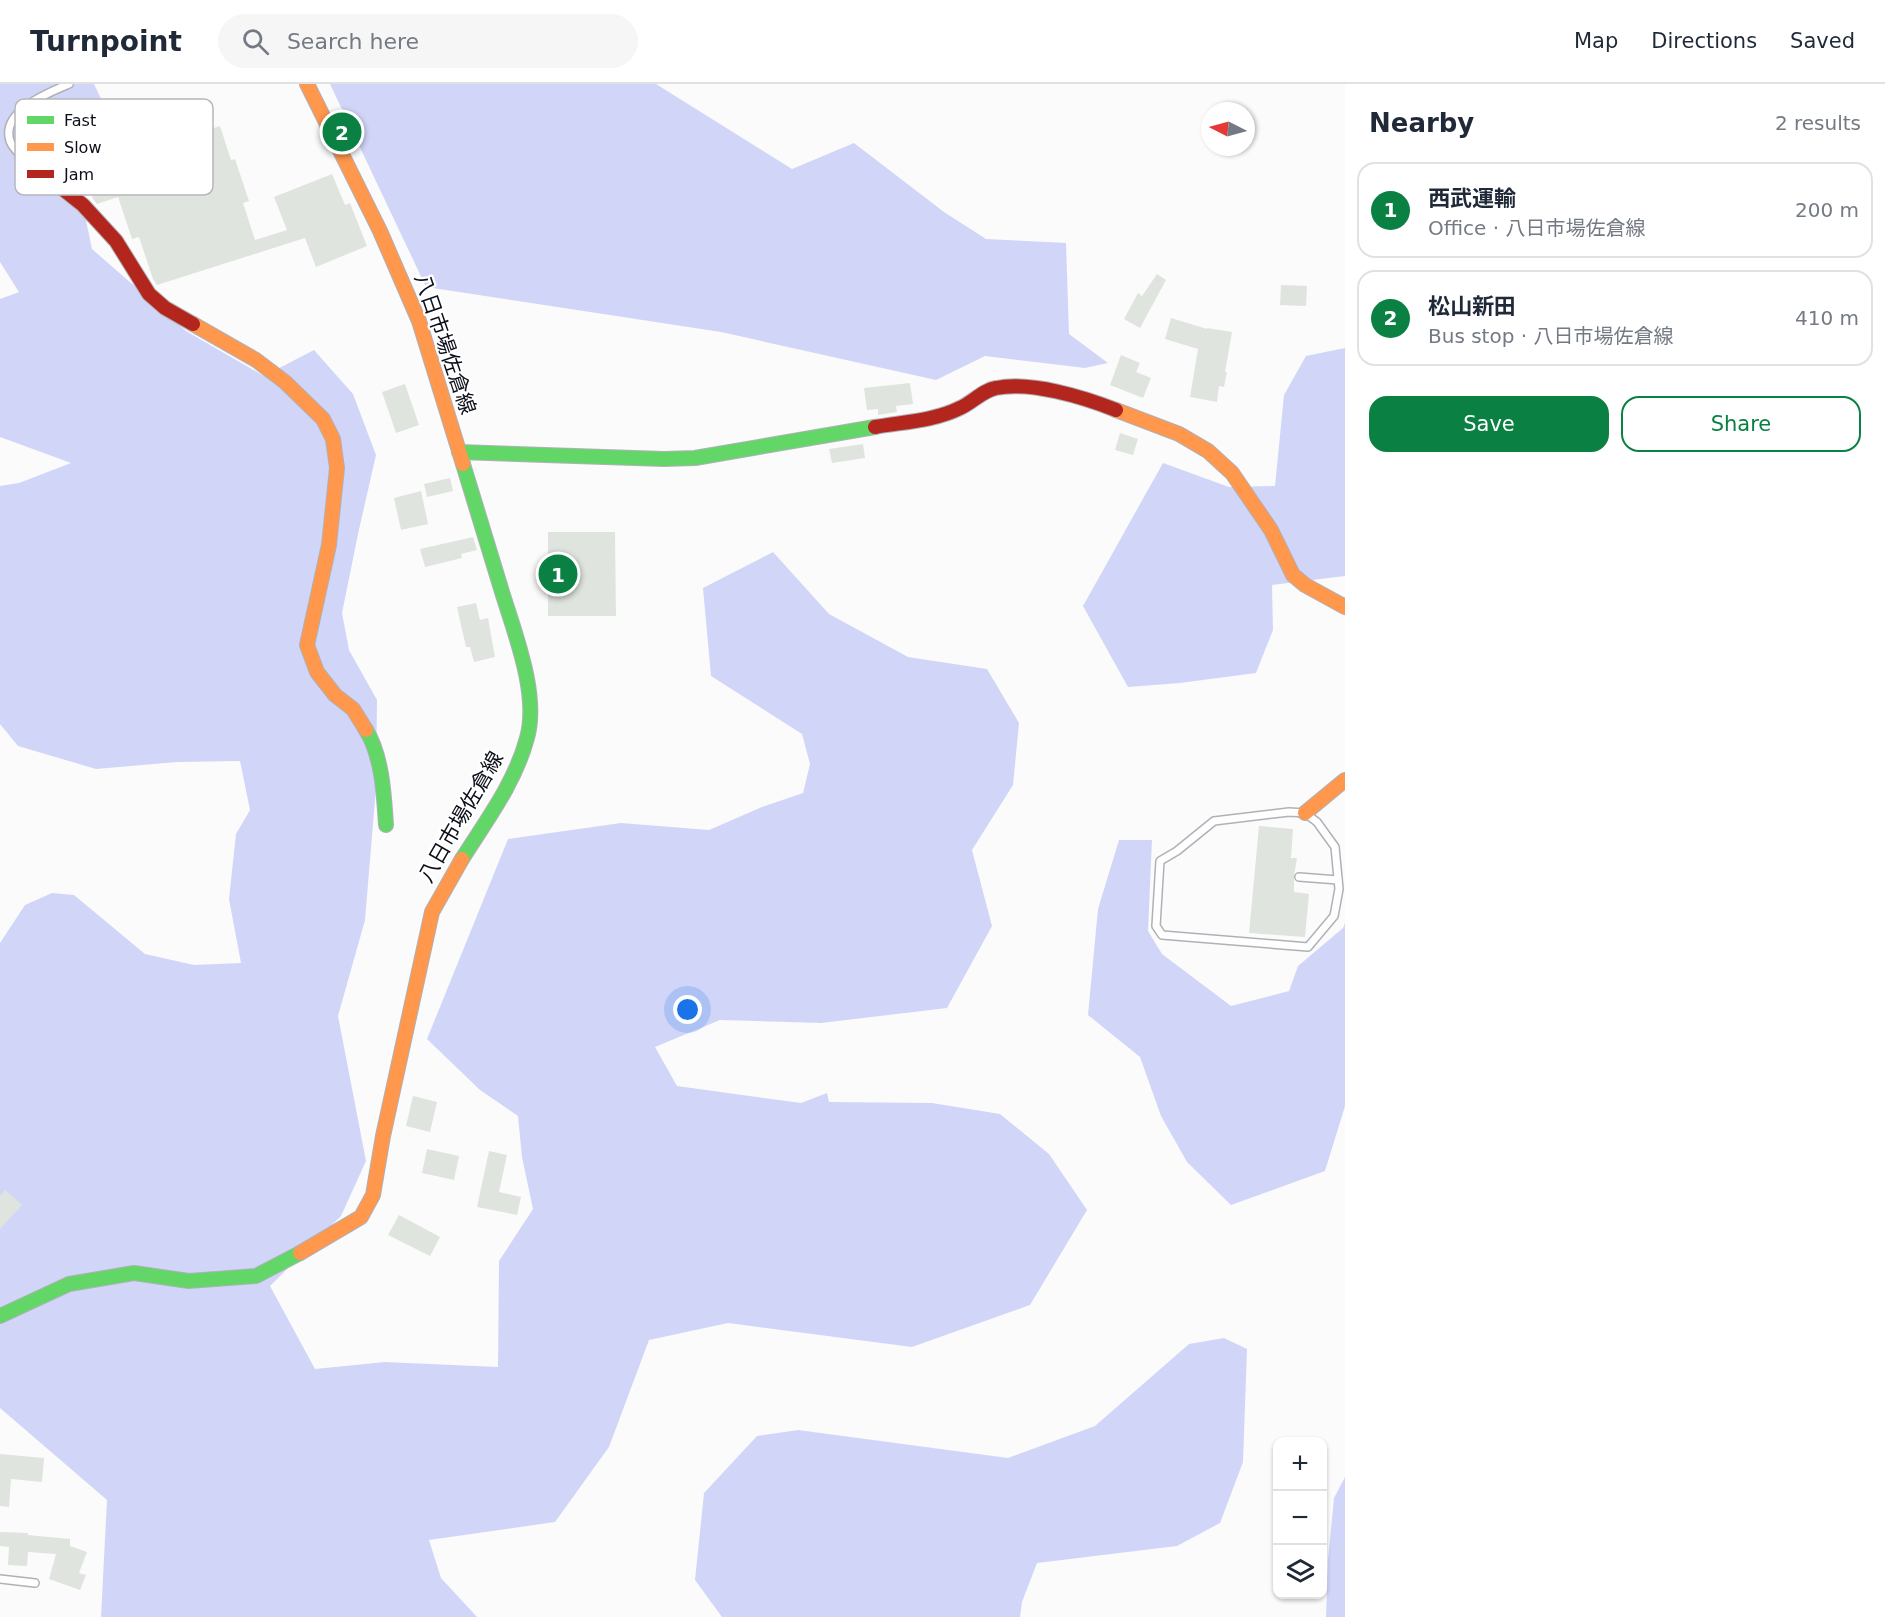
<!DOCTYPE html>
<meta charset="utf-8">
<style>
:root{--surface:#fff;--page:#f6f6f7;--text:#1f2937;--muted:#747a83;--line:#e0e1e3;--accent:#0b8043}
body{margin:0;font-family:"DejaVu Sans","Noto Sans JP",sans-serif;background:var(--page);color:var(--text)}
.controls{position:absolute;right:18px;bottom:18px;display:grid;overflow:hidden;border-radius:12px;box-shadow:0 2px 4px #0004}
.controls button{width:54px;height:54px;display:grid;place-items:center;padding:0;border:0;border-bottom:2px solid var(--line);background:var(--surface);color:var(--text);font:30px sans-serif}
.compass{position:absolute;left:1201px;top:18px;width:54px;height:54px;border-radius:50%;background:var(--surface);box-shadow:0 2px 4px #0004;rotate:276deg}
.you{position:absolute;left:688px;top:926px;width:21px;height:21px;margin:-15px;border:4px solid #fff;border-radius:50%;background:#1a73e8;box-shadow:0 0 0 9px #1a73e833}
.badge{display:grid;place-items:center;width:39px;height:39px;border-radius:50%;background:var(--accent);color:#fff;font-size:20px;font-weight:700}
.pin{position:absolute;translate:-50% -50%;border:3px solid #fff;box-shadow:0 2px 6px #0006}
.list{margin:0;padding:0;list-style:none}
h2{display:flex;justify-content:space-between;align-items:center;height:78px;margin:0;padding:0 24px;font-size:26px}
h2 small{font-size:20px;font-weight:400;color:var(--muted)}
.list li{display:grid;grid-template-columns:39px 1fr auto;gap:18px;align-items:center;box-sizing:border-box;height:96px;margin:0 12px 12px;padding:0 12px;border:2px solid var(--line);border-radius:18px}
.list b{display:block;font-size:22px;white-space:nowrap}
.list p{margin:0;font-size:20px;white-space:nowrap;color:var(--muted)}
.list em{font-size:20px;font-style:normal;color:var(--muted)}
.actions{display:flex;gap:12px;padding:18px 24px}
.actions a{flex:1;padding:14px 0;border:2px solid var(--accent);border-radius:18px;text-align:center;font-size:21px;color:var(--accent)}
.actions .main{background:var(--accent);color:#fff}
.icon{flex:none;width:33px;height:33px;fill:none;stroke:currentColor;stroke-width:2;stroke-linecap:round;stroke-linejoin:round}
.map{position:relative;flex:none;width:1345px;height:1533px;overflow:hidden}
header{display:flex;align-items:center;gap:36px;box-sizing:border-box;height:84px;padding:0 30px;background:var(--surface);border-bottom:2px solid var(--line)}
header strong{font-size:28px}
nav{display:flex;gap:33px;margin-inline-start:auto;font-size:21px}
.search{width:420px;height:54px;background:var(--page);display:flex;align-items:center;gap:15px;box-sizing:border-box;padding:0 21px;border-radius:33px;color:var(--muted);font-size:22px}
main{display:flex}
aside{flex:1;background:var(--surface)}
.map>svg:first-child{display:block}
</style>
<header>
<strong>Turnpoint</strong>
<div class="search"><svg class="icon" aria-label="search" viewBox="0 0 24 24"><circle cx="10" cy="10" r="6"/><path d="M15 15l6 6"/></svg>Search here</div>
<nav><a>Map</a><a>Directions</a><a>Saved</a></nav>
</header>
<main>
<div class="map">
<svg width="1345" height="1533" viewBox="0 0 1345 1533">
<rect width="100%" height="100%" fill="#fbfbfb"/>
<g fill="#d1d6f9">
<path d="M0,0H94L119,52L73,75L92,165L186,247L264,292L314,266L353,310L376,371L358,450L342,529L349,566L377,616L376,704L365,836L338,932L366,1077L341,1132L270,1202L315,1285L385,1278L498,1283L499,1177L533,1125L522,1073L518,1032L480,1006L427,955L508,755L621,739L709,746L762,723L803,709L810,680L802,650L711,592L703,504L773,468L829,530L908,573L987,585L1019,639L1013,701L972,766L992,842L947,924L821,939L720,936L655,963L677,1002L801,1019L827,1009L829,1018L932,1019L1000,1030L1049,1070L1087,1126L1030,1221L912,1263L728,1239L649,1256L609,1363L555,1438L429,1456L441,1494L477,1533H101L107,1416L0,1324V859L25,821L52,809L74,811L145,870L194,881L241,879L229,815L236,750L250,726L240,677L177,678L96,685L18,662L0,640V402L19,399L71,379L0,353V215L19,208L0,178Z"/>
<path d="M330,0H656L792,85L854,59L944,128L986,155L1066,159L1069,250L1108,279L1085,284L985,272L936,296L721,248L426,203Z"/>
<path d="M1345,264V492L1272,501L1273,546L1256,589L1180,599L1128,603L1083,522L1163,379L1229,403L1275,402L1284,311L1306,272Z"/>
<path d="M1119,756H1152L1148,847L1162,870L1231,922L1289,907L1298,882L1343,844L1345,839V1022L1325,1087L1231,1121L1187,1078L1161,1032L1140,973L1088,931L1098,825Z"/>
<path d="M1224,1254L1247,1265L1243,1378L1220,1439L1177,1462L1037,1479L1022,1518L1020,1533H722L695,1496L704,1409L757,1352L798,1346L1008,1374L1095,1342L1189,1260Z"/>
<path d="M1345,1393V1533H1326L1328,1476L1334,1414Z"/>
</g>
<g fill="#dfe4df">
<path d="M220,42L231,76L235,75L249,117L243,119L255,156L287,146L274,113L332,90L345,121L350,119L367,162L316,183L305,154L157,201L153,195L139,153L132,155L118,113L97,120L93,115L84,86Z"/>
<path d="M1157,190L1166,196L1140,244L1124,235L1138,209L1142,212Z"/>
<path d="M1281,201L1307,202L1306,222L1280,221Z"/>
<path d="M1171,234L1207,245V244L1232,248L1225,288H1227L1224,303L1219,302L1217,318L1190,313L1198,265L1165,255Z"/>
<path d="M1121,271L1140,279L1136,288L1151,294L1143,314L1110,301Z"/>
<path d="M910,299L913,320L896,322L897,328L878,331V325L867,326L864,304Z"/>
<path d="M405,300L419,341L396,349L382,308Z"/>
<path d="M1120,349L1138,355L1133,371L1115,366Z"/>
<path d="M863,360L865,374L832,379L829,365Z"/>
<path d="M450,394L453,407L427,413L424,400Z"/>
<path d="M421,407L428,440L401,446L394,414Z"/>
<path d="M548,448H615L616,532H548Z"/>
<path d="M473,453L477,466L461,470L462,474L425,483L420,465Z"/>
<path d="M476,519L480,536L488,534L495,573L474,578L470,563H466L457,523Z"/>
<path d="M1259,742L1293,745L1291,774H1297L1294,792V808L1309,810L1305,853L1249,849Z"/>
<path d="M413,1012L437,1018L430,1048L406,1042Z"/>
<path d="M427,1065L459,1072L454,1096L422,1089Z"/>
<path d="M489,1067L507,1071L499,1108L521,1113L517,1131L477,1123Z"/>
<path d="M5,1106L22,1121L0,1145V1112Z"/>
<path d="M399,1131L440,1153L430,1172L388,1151Z"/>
<path d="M0,1370L44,1374L42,1398L11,1395L9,1423L0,1422Z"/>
<path d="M0,1448L28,1449V1451L70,1455V1462L87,1468L79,1489L86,1491L80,1506L49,1495L56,1470L28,1468L27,1482L8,1481L9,1463L0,1462Z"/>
</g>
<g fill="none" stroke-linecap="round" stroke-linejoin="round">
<defs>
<g id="lane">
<path d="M32,81C25,75 13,66 10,57C0,27 50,8 69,0"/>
<path d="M1289,728L1305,729L1317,738L1335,763L1339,805L1334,832L1308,863L1162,851L1156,842L1160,777L1177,767L1214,737Z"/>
<path d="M1299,793L1338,796"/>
<path d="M0,1495L35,1499"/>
</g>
<g id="fast">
<path d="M459,368L664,375L695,374L875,343"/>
<path d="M366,646C382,672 384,710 386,741"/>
<path d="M462,775C486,737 515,699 527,654C540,608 512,543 499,498C487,459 475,420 463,380"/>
<path d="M0,1232L69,1200L134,1189L189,1197L256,1192L300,1169"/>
</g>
<g id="slow">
<path d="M307,0L380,147L419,237L463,380"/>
<path d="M193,240L256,276L285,298L323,335L333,355L337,384L329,461L307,561L317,588L335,611L353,625L366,646"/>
<path d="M1116,326L1179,350L1208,367L1232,389L1271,446L1293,491L1305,501L1345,523"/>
<path d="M1305,729L1345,696"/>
<path d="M300,1169L361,1133L373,1111L383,1052L432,828L462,775"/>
</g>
<g id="jam">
<path d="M34,82L83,121L116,157L149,210L165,224L193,240"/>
<path d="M875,343C903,338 934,337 960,324C972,319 983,306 996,304C1031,297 1083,313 1116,326"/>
</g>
</defs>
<use href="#lane" stroke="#b0b1b7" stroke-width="10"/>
<use href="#fast" stroke="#b0b1b7" stroke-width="16"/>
<use href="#slow" stroke="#b0b1b7" stroke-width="16"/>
<use href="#jam" stroke="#b0b1b7" stroke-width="16"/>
<use href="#lane" stroke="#fefefe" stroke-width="7"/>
<use href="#fast" stroke="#63d668" stroke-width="14"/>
<use href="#slow" stroke="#ff974d" stroke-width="14"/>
<use href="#jam" stroke="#b3261e" stroke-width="14"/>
</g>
<g text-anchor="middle" stroke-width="4.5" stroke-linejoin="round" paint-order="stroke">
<g font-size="21" fill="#0d0f1a" stroke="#fff">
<text transform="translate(445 260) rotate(71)" y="7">八日市場佐倉線</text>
<text transform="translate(461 733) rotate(-60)" y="7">八日市場佐倉線</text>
</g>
</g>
<rect x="15" y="15" width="198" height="96" rx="9" fill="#fff" stroke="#b6b7ba" stroke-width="1.5"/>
<rect x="27" y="32" width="27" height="8" fill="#63d668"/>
<rect x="27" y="59" width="27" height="8" fill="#ff974d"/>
<rect x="27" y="86" width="27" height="8" fill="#b3261e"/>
<g font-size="16" fill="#0d0f1a">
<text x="64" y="42">Fast</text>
<text x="64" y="69">Slow</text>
<text x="64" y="96">Jam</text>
</g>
</svg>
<div class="controls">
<button>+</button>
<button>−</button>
<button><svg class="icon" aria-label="layers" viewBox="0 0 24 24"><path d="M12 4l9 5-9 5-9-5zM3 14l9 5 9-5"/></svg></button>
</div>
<svg class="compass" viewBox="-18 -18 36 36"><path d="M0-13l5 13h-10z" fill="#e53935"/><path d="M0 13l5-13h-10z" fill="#747a83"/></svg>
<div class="you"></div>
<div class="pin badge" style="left:558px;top:490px">1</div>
<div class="pin badge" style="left:342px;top:48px">2</div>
</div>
<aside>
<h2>Nearby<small>2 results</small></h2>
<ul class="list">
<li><span class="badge">1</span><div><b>西武運輸</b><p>Office · 八日市場佐倉線</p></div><em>200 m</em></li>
<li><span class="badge">2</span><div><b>松山新田</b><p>Bus stop · 八日市場佐倉線</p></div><em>410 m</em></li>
</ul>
<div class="actions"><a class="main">Save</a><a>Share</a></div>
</aside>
</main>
